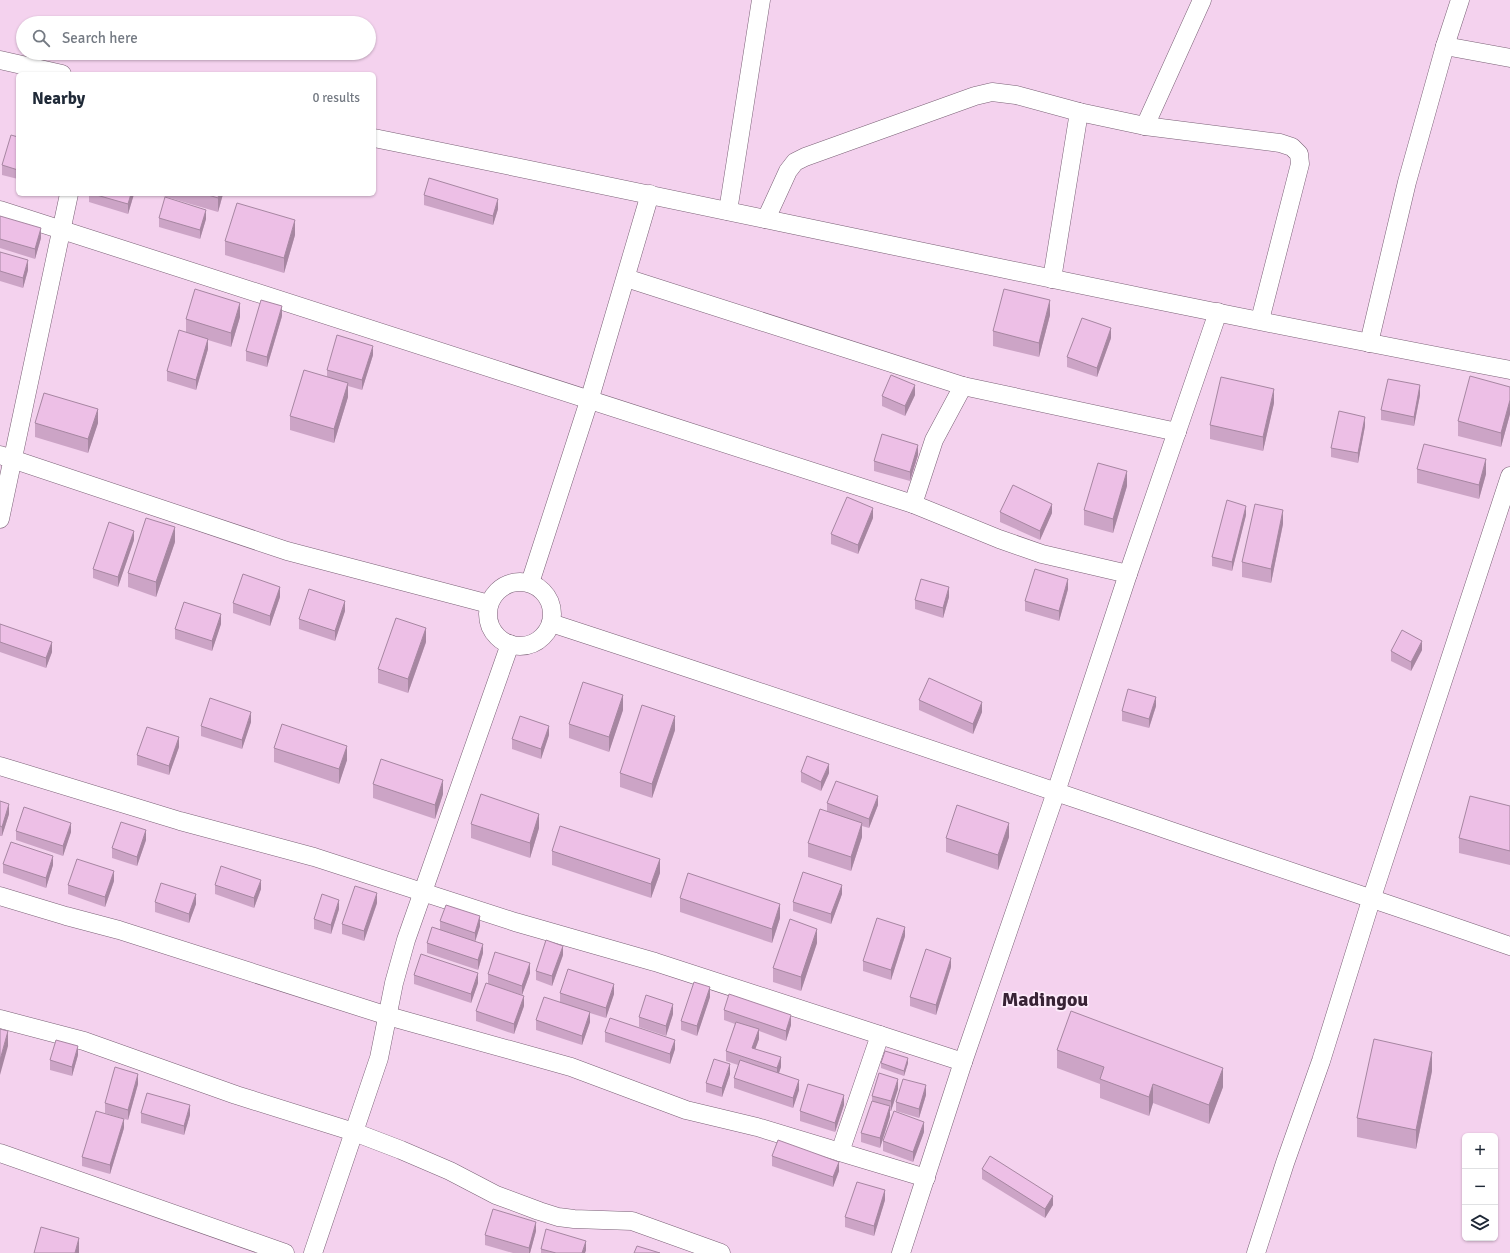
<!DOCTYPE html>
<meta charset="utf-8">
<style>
:root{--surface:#fff;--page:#f2f2f3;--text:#1f2937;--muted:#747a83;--line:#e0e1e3}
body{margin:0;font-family:Signika,sans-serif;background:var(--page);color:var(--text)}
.controls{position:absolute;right:12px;bottom:12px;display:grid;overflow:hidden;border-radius:6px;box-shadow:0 1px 3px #0004}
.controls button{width:36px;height:36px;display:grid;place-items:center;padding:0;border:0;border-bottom:1px solid var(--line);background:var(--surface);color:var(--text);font:20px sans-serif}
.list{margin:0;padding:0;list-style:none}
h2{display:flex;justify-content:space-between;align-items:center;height:52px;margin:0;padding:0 16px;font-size:17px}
h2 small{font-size:13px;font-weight:400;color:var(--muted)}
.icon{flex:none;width:22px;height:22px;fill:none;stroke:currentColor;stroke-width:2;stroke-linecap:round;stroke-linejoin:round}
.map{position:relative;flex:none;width:1510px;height:1253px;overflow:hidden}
.search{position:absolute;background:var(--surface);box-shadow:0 1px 3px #0004;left:16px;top:16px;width:360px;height:44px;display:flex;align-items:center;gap:10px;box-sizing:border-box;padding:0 14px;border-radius:22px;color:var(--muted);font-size:15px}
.panel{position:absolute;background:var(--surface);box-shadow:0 1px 3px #0004;left:16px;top:72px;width:360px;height:124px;border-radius:6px}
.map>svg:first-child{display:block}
</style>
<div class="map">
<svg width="1510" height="1253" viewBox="0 0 1510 1253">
<rect width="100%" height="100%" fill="#fdebfa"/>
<path fill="#f4d2ee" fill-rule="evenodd" d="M0,0H1510V1253H0ZM23,23H369V53H23ZM18,74H374V194H18ZM1465,1136H1495V1238H1465Z"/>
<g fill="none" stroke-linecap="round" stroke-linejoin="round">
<defs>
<g id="minor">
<path d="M1445,46L1510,58"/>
<path d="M0,60L62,74"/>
<path d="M1145,126L1202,0"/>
<path d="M374,138C753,215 1130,298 1510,370"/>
<path d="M0,210L913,504L999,539L1042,554L1128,574"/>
<path d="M728,211L761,0"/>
<path d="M766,219L788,171L795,162L805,157L975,96L992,92L1016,95L1079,112L1145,126L1280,143L1292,147L1299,154L1300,164L1260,320"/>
<path d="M626,278L963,386L1177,432"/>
<path d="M1052,279L1079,112"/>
<path d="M1369,343L1407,182L1445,46L1460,0"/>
<path d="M0,455L287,551L489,604"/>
<path d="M913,504L934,440L963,386"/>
<path d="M0,519L69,194"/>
<circle cx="520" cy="614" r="32"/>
<path d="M530,583L589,401L650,194"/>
<path d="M551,623C757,690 962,760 1168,830C1282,869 1396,906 1510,946"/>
<path d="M0,766L180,821L314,857L515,922L655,962L963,1062"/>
<path d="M0,896L66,916L119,930L388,1016L571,1067L686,1110L757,1127L926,1178"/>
<path d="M0,1019L84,1041L236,1095L354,1132L401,1150L450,1171L496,1195L539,1211L558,1217L574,1219L632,1221L721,1253"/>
<path d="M840,1152L880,1035"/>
<path d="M0,1153L285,1253"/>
<path d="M313,1253L379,1058L394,983L406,940L510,644"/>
<path d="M901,1253L963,1062L1056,792L1128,574L1218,312"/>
<path d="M1256,1253L1285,1163L1321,1061L1372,897L1510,476"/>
</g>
</defs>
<use href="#minor" stroke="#7a6176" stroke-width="19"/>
<use href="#minor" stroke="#fff" stroke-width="18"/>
</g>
<g fill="#cca4c6">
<path d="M18,137V179L2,175V165Z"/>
<path d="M89,194H134L128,214L89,202Z"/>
<path d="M156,194H223L218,212Z"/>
<path d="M424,195L498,209L493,225L424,205Z"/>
<path d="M0,216L41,238L35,259L0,248Z"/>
<path d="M159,218L206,219L200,239L159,227Z"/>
<path d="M295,235L284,273L225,255V241Z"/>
<path d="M0,252L28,270L23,288L0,281Z"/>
<path d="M1050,315L1039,357L993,346V331Z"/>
<path d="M282,316L267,367L246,361V351Z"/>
<path d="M240,317L231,347L208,340V349L196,390L167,381V371L186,332V319Z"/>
<path d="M1111,338L1097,377L1067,367V357Z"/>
<path d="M373,355L362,390L348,386V397L334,443L290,430V416L327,377V370Z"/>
<path d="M1510,387V414L1501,447L1458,436V421Z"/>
<path d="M915,395L905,416L882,406V396Z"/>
<path d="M1420,395L1414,426L1381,420V410Z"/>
<path d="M1274,403L1263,451L1210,439V425Z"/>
<path d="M35,423H98L88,453L35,437Z"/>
<path d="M1365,426L1358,463L1331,457V448Z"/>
<path d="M918,455L910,481L874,471V461Z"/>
<path d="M1417,469L1486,474L1479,499L1417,483Z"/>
<path d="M1127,486L1113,533L1084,525V510Z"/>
<path d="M1000,512L1052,513L1040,540L1000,522Z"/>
<path d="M1246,515L1232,571L1212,566V557Z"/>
<path d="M873,518L858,554L831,544V534Z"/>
<path d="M1283,524L1271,583L1242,577V562Z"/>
<path d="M134,540L118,587L93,578V569Z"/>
<path d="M175,542L156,597L128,587V573Z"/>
<path d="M1068,589L1059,621L1025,611V601Z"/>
<path d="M280,597L270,626L233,613V603Z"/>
<path d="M949,597L943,618L915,609V600Z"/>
<path d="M345,611L335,641L299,629V619Z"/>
<path d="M0,624L52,652L46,668L0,652Z"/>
<path d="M221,624L212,651L175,639V629Z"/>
<path d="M426,642L408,693L378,683V669Z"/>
<path d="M1422,650L1411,671L1391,661V651Z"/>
<path d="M919,700L982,712L973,734L919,710Z"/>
<path d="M1156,706L1149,728L1122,721V711Z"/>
<path d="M623,710L609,752L569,738V724Z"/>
<path d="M251,722L242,749L201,736V726Z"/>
<path d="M675,730L652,798L620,787V773Z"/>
<path d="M549,735L541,759L512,749V739Z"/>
<path d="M179,747L169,775L137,765V755Z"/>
<path d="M274,748L347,760L339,784L274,762Z"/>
<path d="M801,772L829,773L821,791L801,782Z"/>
<path d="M373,784L443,794L435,819L373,798Z"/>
<path d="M0,801L9,814L2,836H0Z"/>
<path d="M827,803L878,805L869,828L862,826V837L851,871L808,857V843L827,811Z"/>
<path d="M1510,806V865L1459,853V838Z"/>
<path d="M471,824L539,828L530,858L471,838Z"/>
<path d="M16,831L71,832L63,856L16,840Z"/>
<path d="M1009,837L998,870L946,852V838Z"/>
<path d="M146,840L137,866L112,858V848Z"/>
<path d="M552,851L660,873L651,898L552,865Z"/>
<path d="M3,864L53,865L46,888L3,873Z"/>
<path d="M114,881L105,907L68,894V885Z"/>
<path d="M215,885L261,889L254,908L215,894Z"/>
<path d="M842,894L831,924L793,911V902Z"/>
<path d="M680,898L780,918L772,943L680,912Z"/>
<path d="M155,902L196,904L189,923L155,912Z"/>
<path d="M377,903L364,941L342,934V924Z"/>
<path d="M339,909L331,934L314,929V919Z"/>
<path d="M440,921L480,926L475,941L483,953L478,970L427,953V943L440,930Z"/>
<path d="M905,936L891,980L863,971V961Z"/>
<path d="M817,943L801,991L773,982V968Z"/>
<path d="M563,955L552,986L536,980V971Z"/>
<path d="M951,967L936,1015L910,1006V997Z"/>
<path d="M530,973L522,995L488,984V974Z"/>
<path d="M414,975L478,983L471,1003L414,984Z"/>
<path d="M560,993L614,994L606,1018L590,1013V1022L582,1045L536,1030V1020L560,1002Z"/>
<path d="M710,997L697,1036L681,1030V1021Z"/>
<path d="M524,1006L514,1034L476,1021V1011Z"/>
<path d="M724,1010L791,1025L786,1041L759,1031V1039L755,1049L781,1067L779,1073L799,1090L793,1108L734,1088V1078L738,1065L726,1061V1051L735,1024L724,1020Z"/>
<path d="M673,1014L666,1036L639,1027V1017Z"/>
<path d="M605,1032L675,1049L670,1064L605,1042Z"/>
<path d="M1057,1050L1223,1087L1209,1124L1153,1103L1149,1116L1100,1098V1084L1057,1068Z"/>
<path d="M78,1055L72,1076L50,1070V1060Z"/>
<path d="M881,1063H908L904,1076L881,1068Z"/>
<path d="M1432,1071L1416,1149L1357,1137V1118Z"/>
<path d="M730,1074L722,1097L706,1092V1083Z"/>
<path d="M138,1084L128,1120L105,1113V1103Z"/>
<path d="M898,1089L891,1111H890V1116L880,1148L861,1142V1133L872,1101V1096Z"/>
<path d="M926,1095L919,1118L896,1111V1102Z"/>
<path d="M844,1105L835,1132L800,1121V1111Z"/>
<path d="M141,1113L190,1115L184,1135L141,1123Z"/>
<path d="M124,1128L110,1174L82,1166V1157Z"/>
<path d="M924,1132L913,1162L883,1151V1141Z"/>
<path d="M772,1156L839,1171L833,1187L772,1166Z"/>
<path d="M982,1169L1053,1205L1045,1218L982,1179Z"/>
<path d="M885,1200L874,1236L845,1227V1217Z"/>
<path d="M536,1231L530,1253H513L485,1245V1235Z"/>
<path d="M541,1249L586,1250L585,1253H541Z"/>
</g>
<g fill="#a686a1">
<path d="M131,194H134L128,214V204Z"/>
<path d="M219,194H223L218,212V198Z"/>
<path d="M498,199V209L493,225V216Z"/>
<path d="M206,210V219L200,239V230Z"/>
<path d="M295,220V235L284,273V258Z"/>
<path d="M41,228V238L35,259V249Z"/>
<path d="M28,260V270L23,288V278Z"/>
<path d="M1050,300V315L1039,357V343Z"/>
<path d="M240,303V317L231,347V333Z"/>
<path d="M282,306V316L267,367V357Z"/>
<path d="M1111,328V338L1097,377V368Z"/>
<path d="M208,339V349L196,390V380Z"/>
<path d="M373,346V355L362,390V380Z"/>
<path d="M348,383V397L334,443V429Z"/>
<path d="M915,385V395L905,416V406Z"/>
<path d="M1420,385V395L1414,426V417Z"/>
<path d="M1274,389V403L1263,451V437Z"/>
<path d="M1510,400V414L1501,447V433Z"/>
<path d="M98,409V423L88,453V439Z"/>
<path d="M1365,417V426L1358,463V453Z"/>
<path d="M918,445V455L910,481V472Z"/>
<path d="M1486,459V474L1479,499V485Z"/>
<path d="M1127,471V486L1113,533V519Z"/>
<path d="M1052,504V513L1040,540V531Z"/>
<path d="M1246,506V515L1232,571V562Z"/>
<path d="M873,508V518L858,554V545Z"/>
<path d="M1283,510V524L1271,583V569Z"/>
<path d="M175,527V542L156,597V582Z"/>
<path d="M134,531V540L118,587V577Z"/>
<path d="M1068,579V589L1059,621V611Z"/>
<path d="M280,587V597L270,626V616Z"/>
<path d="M949,587V597L943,618V608Z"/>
<path d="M345,601V611L335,641V631Z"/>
<path d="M221,614V624L212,651V641Z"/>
<path d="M426,628V642L408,693V679Z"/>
<path d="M1422,641V650L1411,671V662Z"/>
<path d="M52,642V652L46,668V658Z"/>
<path d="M623,695V710L609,752V737Z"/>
<path d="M1156,697V706L1149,728V719Z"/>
<path d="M982,702V712L973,734V724Z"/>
<path d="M251,712V722L242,749V740Z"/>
<path d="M675,716V730L652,798V784Z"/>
<path d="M549,726V735L541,759V749Z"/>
<path d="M179,737V747L169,775V766Z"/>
<path d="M347,746V760L339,784V769Z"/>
<path d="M829,764V773L821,791V782Z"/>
<path d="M443,780V794L435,819V805Z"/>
<path d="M878,796V805L869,828V819Z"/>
<path d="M9,804V814L2,836V827Z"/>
<path d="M539,814V828L530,858V843Z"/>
<path d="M71,823V832L63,856V846Z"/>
<path d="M862,823V837L851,871V857Z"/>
<path d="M1009,823V837L998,870V855Z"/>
<path d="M146,830V840L137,866V857Z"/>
<path d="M53,856V865L46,888V878Z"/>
<path d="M660,859V873L651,898V884Z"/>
<path d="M114,871V881L105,907V897Z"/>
<path d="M261,880V889L254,908V898Z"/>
<path d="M842,885V894L831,924V914Z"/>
<path d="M377,893V903L364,941V931Z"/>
<path d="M196,894V904L189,923V914Z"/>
<path d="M339,900V909L331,934V925Z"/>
<path d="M780,904V918L772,943V929Z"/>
<path d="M480,916V926L475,942V933Z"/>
<path d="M905,927V936L891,980V970Z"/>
<path d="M817,929V943L801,991V977Z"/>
<path d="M483,944V953L478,970V960Z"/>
<path d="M563,946V955L552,986V976Z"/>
<path d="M951,958V967L936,1015V1005Z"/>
<path d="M530,963V973L522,995V986Z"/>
<path d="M478,973V983L471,1003V994Z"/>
<path d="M614,984V994L606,1018V1008Z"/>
<path d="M710,987V997L697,1036V1026Z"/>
<path d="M524,996V1006L514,1034V1024Z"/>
<path d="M673,1004V1014L666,1036V1026Z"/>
<path d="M590,1012V1022L582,1045V1036Z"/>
<path d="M791,1015V1025L786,1041V1031Z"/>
<path d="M759,1029V1039L752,1058V1048Z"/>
<path d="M8,1031V1046L0,1075V1060Z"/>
<path d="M675,1040V1049L670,1064V1054Z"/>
<path d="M78,1046V1055L72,1076V1067Z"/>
<path d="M1432,1052V1071L1416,1149V1130Z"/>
<path d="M781,1057V1067L777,1078V1068Z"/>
<path d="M908,1058V1063L904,1076V1071Z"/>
<path d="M730,1064V1074L722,1097V1088Z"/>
<path d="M1223,1068V1087L1209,1124V1105Z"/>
<path d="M138,1074V1084L128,1120V1110Z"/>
<path d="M898,1079V1089L891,1111V1101Z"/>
<path d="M799,1080V1090L793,1108V1098Z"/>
<path d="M1153,1084V1103L1149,1116V1097Z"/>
<path d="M926,1085V1095L919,1118V1109Z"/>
<path d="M844,1095V1105L835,1132V1123Z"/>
<path d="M190,1105V1115L184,1135V1126Z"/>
<path d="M890,1106V1116L880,1148V1138Z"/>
<path d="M124,1119V1128L110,1174V1165Z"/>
<path d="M924,1122V1132L913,1162V1152Z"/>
<path d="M839,1162V1171L833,1187V1177Z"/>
<path d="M885,1190V1200L874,1236V1226Z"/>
<path d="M1053,1196V1205L1045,1218V1209Z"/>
<path d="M536,1222V1231L530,1253H529V1248Z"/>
<path d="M79,1238V1253H75Z"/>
<path d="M586,1241V1250L585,1253H582Z"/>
</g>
<g fill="#edbfe6" stroke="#a686a1">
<path d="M11,135L18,137V170L2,165Z"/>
<path d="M429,178L498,199L493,216L424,195Z"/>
<path d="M93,194H131L128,204Z"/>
<path d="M205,194H219L218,198Z"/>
<path d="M165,197L206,210L200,230L159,218Z"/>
<path d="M237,203L295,220L284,258L225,241Z"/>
<path d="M0,216L41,228L35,249L0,239Z"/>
<path d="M0,252L28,260L23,278L0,271Z"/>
<path d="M195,289L240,303L231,333L186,319Z"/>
<path d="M1004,289L1050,300L1039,343L993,331Z"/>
<path d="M261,300L282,306L267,357L246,351Z"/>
<path d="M1082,318L1111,328L1097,368L1067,357Z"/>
<path d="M179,330L208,339L196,380L167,371Z"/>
<path d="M337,335L373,346L362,380L327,370Z"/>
<path d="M304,370L348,383L334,429L290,416Z"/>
<path d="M891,375L915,385L905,406L882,396Z"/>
<path d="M1470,376L1510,387V400L1501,433L1458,421Z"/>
<path d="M1221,377L1274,389L1263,437L1210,425Z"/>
<path d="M1388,379L1420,385L1414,417L1381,410Z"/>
<path d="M44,393L98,409L88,439L35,423Z"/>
<path d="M1339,411L1365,417L1358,453L1331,448Z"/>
<path d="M882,434L918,445L910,472L874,461Z"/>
<path d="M1424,444L1486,459L1479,485L1417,469Z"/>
<path d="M1098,463L1127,471L1113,519L1084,510Z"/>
<path d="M1013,485L1052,504L1040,531L1000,512Z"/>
<path d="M847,497L873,508L858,545L831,534Z"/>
<path d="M1227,500L1246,506L1232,562L1212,557Z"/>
<path d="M1255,504L1283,510L1271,569L1242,562Z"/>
<path d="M146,518L175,527L156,582L128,573Z"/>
<path d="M109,522L134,531L118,577L93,569Z"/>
<path d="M1035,569L1068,579L1059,611L1025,601Z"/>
<path d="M243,574L280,587L270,616L233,603Z"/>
<path d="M921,579L949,587L943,608L915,600Z"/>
<path d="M309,589L345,601L335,631L299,619Z"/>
<path d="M184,602L221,614L212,641L175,629Z"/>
<path d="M396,618L426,628L408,679L378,669Z"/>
<path d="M0,624L52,642L46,658L0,642Z"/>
<path d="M1402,630L1422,641L1411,662L1391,651Z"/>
<path d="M929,678L982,702L973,724L919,700Z"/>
<path d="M583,682L623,695L609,737L569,724Z"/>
<path d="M1128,689L1156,697L1149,719L1122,711Z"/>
<path d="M210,698L251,712L242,740L201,726Z"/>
<path d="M642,705L675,716L652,784L620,773Z"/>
<path d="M520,716L549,726L541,749L512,739Z"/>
<path d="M282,724L347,746L339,769L274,748Z"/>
<path d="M147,727L179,737L169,766L137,755Z"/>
<path d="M807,756L829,764L821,782L801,772Z"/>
<path d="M381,759L443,780L435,805L373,784Z"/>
<path d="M836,781L878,796L869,819L827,803Z"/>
<path d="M481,794L539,814L530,843L471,824Z"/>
<path d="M1470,796L1510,806V851L1459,838Z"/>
<path d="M0,801L9,804L2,827L0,826Z"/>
<path d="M957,805L1009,823L998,855L946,838Z"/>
<path d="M24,807L71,823L63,846L16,831Z"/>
<path d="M820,809L862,823L851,857L808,843Z"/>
<path d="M121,822L146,830L137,857L112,848Z"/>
<path d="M560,826L660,859L651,884L552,851Z"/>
<path d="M11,842L53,856L46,878L3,864Z"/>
<path d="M77,859L114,871L105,897L68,885Z"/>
<path d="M221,866L261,880L254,898L215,885Z"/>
<path d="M803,872L842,885L831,914L793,902Z"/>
<path d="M688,873L780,904L772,929L680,898Z"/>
<path d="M161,883L196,894L189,914L155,902Z"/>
<path d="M355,886L377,893L364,931L342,924Z"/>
<path d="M322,894L339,900L331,925L314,919Z"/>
<path d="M446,905L480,916L475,933L440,921Z"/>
<path d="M877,918L905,927L891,970L863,961Z"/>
<path d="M790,919L817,929L801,977L773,968Z"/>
<path d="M432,927L483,944L478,960L427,943Z"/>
<path d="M546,940L563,946L552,976L536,971Z"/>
<path d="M926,949L951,958L936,1005L910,997Z"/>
<path d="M495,952L530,963L522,986L488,974Z"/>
<path d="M421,954L478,973L471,994L414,975Z"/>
<path d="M568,969L614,984L606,1008L560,993Z"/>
<path d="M694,982L710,987L697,1026L681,1021Z"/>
<path d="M486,983L524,996L514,1024L476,1011Z"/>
<path d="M729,994L791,1015L786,1031L724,1010Z"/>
<path d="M646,995L673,1004L666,1026L639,1017Z"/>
<path d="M544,997L590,1012L582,1036L536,1020Z"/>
<path d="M1071,1011L1223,1068L1209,1105L1153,1084L1149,1097L1100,1079L1104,1067L1057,1050Z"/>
<path d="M610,1018L675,1040L670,1054L605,1032Z"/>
<path d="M736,1022L759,1029L752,1048L781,1057L777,1068L726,1051Z"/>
<path d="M0,1029L8,1031L0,1060Z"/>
<path d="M1374,1039L1432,1052L1416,1130L1357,1118Z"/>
<path d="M56,1040L78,1046L72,1067L50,1060Z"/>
<path d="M885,1051L908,1058L904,1071L881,1063Z"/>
<path d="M714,1059L730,1064L722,1088L706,1083Z"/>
<path d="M740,1060L799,1080L793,1098L734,1078Z"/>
<path d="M115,1067L138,1074L128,1110L105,1103Z"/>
<path d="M879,1073L898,1079L891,1101L872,1096Z"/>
<path d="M903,1079L926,1085L919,1109L896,1102Z"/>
<path d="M808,1084L844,1095L835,1123L800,1111Z"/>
<path d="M147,1093L190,1105L184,1126L141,1113Z"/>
<path d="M872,1101L890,1106L880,1138L861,1133Z"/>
<path d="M96,1111L124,1119L110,1165L82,1157Z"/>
<path d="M894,1111L924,1122L913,1152L883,1141Z"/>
<path d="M778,1140L839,1162L833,1177L772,1156Z"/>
<path d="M990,1156L1053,1196L1045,1209L982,1169Z"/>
<path d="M857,1182L885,1190L874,1226L845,1217Z"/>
<path d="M493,1209L536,1222L529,1248L485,1235Z"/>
<path d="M41,1227L79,1238L75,1253H34Z"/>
<path d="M546,1229L586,1241L582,1253H556L541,1249Z"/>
<path d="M637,1246L660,1253H634Z"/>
</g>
<g text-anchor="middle" stroke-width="3.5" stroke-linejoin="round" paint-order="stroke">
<g font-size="20" font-weight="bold" fill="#382335" stroke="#fdebfa">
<text x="1045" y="1006">Madingou</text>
</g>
</g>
</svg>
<div class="controls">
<button>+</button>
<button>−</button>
<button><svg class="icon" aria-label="layers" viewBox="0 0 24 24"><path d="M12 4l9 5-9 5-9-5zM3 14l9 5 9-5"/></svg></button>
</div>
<div class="search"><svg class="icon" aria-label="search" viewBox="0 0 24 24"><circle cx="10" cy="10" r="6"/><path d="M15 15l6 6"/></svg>Search here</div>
<section class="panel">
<h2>Nearby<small>0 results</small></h2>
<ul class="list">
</ul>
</section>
</div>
